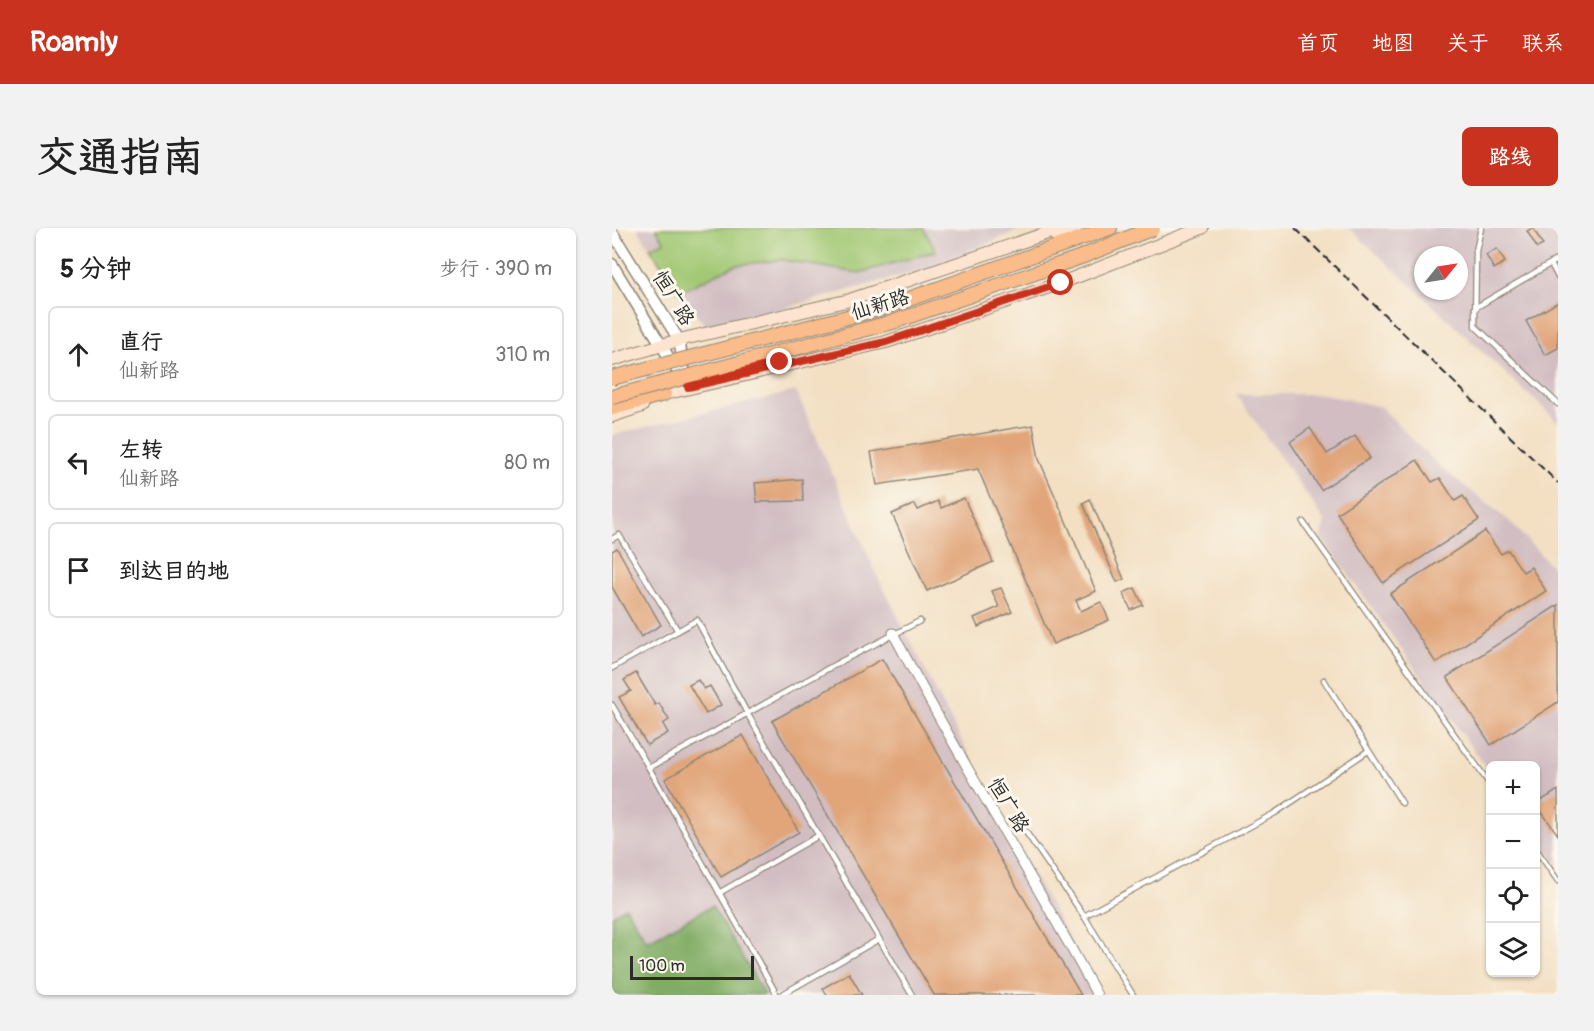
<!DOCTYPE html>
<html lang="zh">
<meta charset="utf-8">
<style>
:root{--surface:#fff;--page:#f2f2f2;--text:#222;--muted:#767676;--line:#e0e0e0;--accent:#c8321e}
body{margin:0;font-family:Pangolin,"LXGW WenKai TC",sans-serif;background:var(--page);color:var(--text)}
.controls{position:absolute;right:18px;bottom:18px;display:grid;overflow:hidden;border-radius:9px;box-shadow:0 2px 4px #0004}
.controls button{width:54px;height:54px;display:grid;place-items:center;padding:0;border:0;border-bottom:2px solid var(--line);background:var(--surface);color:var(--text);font:30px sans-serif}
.compass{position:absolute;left:802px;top:18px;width:54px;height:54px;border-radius:50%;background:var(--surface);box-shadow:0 2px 4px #0004;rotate:60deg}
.scale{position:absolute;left:18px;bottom:15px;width:124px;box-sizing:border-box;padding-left:6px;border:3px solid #2b2b2b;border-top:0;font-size:16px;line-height:21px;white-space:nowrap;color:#2b2b2b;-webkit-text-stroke:4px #fbf7ec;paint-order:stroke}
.stop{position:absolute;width:18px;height:18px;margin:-14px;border:4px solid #c8321e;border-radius:50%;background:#fff}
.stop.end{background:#c8321e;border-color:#fff;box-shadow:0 2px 6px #0008}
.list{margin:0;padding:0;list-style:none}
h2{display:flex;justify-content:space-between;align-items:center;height:78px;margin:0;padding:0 24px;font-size:26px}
h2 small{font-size:20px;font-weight:400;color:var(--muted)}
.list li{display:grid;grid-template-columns:39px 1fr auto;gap:18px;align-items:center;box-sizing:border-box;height:96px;margin:0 12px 12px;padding:0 12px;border:2px solid var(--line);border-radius:9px}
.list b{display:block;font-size:22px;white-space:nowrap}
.list p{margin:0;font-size:20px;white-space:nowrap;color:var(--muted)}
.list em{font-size:20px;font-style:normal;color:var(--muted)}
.icon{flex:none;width:33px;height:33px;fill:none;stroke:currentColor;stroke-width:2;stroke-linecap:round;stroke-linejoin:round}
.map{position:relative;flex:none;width:946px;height:767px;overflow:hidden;border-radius:9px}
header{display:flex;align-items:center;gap:36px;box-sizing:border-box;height:84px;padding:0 30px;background:var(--accent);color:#fff}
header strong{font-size:28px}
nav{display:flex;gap:33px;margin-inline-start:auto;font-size:21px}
.intro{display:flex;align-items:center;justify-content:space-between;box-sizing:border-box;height:144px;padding:0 36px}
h1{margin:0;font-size:42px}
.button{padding:15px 27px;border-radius:9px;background:var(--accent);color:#fff;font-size:21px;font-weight:700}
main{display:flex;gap:36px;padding:0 36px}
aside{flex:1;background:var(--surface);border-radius:9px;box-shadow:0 2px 4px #0004}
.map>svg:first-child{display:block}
</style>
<header>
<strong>Roamly</strong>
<nav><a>首页</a><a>地图</a><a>关于</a><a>联系</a></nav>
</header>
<div class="intro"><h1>交通指南</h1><a class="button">路线</a></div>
<main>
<aside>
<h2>5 分钟<small>步行 · 390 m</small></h2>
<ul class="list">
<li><svg class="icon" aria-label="ahead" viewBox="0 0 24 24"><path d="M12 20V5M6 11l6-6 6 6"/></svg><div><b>直行</b><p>仙新路</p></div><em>310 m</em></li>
<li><svg class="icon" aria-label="left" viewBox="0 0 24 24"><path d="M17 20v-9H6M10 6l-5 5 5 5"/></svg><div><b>左转</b><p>仙新路</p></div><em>80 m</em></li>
<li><svg class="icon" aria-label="arrive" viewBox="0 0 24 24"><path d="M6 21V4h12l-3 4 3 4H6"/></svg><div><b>到达目的地</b></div></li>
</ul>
</aside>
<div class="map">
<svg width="946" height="767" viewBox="0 0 946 767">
<rect width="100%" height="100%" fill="#fbf7ec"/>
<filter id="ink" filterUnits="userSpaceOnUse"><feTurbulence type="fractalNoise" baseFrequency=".0167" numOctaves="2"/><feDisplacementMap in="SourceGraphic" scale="12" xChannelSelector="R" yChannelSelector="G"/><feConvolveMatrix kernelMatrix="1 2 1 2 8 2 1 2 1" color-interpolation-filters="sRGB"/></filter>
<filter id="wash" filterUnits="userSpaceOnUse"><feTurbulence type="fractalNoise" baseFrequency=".008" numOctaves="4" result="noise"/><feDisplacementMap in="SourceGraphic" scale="24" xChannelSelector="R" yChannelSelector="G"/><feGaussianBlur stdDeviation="1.35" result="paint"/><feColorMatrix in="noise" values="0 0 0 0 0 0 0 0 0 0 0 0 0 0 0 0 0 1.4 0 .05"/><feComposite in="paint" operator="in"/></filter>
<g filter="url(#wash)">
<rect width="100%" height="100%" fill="#f3dfc2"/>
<g fill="#d2bec2" fill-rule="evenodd">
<path d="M25,0H411L327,37L97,101L72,74Z"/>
<path d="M737,0H946V194ZM811,27H847V63H811Z"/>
<path d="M184,163L266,350L398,607L490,767H153L100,678L35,714L14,679L0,687V207Z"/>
<path d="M624,166H711L769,179L826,237L896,292L946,345V638L924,607V538H879L878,545L709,309L714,294Z"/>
</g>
<path fill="#a0c771" stroke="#66794e" stroke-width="1.5" d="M44,0H311L324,23L247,45L170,32L123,37L67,64L38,20L52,14Z"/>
<path fill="#80ac63" stroke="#566c47" stroke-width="1.5" d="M100,678L153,767H0V687L14,679L35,713Z"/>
<g id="blocks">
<g fill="#e1a579">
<path d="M921,0L931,17L925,20L915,3Z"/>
<path d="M885,21L893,34L882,41L874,27Z"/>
<path d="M946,74V120L933,127L914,93Z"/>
<path d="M421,197L427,231L484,363L464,372L469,383L489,374L497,392L441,416L366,241L265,257L259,224Z"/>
<path d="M698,200L715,226L743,208L758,230L709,262L678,214Z"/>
<path d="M805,232L820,254L828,250L843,273L851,268L867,292L771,355L725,285Z"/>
<path d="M190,251L191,273L145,274L143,255Z"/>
<path d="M352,270L381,334L315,363L280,286L303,276L306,282L326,273L329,280Z"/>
<path d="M478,271L512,351L505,354L471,275Z"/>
<path d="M873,303L889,326L896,322L911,344L919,339L934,363L824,435L778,366Z"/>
<path d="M5,320L49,397L29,409L0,359V323Z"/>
<path d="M389,360L400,384L366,399L362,390L387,379L380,363Z"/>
<path d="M523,360L531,377L519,382L511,365Z"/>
<path d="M946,377V474L879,517L835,449Z"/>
<path d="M270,431L469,767H322L160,493Z"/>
<path d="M24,445L43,477L47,475L57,492L51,496L56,505L35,517L7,469L19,463L12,452Z"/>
<path d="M86,452L92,461L98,458L109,477L94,486L77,457Z"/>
<path d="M131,507L187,604L109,649L53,551Z"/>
<path d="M946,562V607L924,576Z"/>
<path d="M237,745L250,767H215L211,760Z"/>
</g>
</g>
</g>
<g filter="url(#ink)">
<use href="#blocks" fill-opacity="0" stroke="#8f8576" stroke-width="1.5"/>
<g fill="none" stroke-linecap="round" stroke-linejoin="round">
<defs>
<g id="service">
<path d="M869,0L864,23L863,98L946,176"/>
<path d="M939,36L946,49"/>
<path d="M863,80L946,31"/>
<path d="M691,294L879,558"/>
<path d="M0,311L7,307L66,403"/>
<path d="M0,440L85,392L135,485L300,767"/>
<path d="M712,452L790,575"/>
<path d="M0,477L37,540L226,435L308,393"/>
<path d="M37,540L165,767"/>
<path d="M409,597L472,688L521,767"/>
<path d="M924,621L946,653"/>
<path d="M107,665L206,608"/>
<path d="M472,688L663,585L756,523"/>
<path d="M169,767L267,711"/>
</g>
<path id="minor" d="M281,405C345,528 419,645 485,767"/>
<g id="tertiary">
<path d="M0,4L67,112L75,156"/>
<path d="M0,36L73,156"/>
</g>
<g id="secondary">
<path d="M443,7L464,0"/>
<path d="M0,132L67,112L238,72L450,0"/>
<path d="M52,166L274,114L449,55L590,0"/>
<path d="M0,188L30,178"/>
</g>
<g id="primary">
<path d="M274,79L498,0"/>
<path d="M0,180L52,166"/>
</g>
</defs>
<use href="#service" stroke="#8f8576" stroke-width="7"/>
<use href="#minor" stroke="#8f8576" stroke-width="11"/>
<use href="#tertiary" stroke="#8f8576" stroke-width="13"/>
<use href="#secondary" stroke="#8f8576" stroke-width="14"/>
<use href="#primary" stroke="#8f8576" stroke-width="16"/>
<use href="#service" stroke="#fff" stroke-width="4.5"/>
<use href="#minor" stroke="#fff" stroke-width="9"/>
<use href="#tertiary" stroke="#fff" stroke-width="10"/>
<use href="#secondary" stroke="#fde4d0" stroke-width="12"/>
<use href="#primary" stroke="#f9bc8a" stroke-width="14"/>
<path stroke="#2b2b2b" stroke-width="2" stroke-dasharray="9 4.5" stroke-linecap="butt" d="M683,0L946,255"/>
<defs>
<g id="primary-bridge">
<path d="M0,150L274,79"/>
<path d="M0,169L281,94L469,29L541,0"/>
</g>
</defs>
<use href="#primary-bridge" stroke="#8f8576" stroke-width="16" stroke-linecap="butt"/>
<use href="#primary-bridge" stroke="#f9bc8a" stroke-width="14"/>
</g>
</g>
<g fill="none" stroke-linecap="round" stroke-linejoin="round" filter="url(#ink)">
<path stroke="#c8321e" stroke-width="8" d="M168,134L76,159L274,114L449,55"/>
</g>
<g text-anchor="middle" stroke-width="6" stroke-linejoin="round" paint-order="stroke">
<g font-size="20" fill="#2b2b2b" stroke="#fbf7ec">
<text transform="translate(62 70) rotate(58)" y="7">恒广路</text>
<text transform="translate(268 76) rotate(-17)" y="7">仙新路</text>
<text transform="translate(397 577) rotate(59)" y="7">恒广路</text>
</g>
</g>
</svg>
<div class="controls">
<button>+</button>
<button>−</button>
<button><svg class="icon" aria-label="locate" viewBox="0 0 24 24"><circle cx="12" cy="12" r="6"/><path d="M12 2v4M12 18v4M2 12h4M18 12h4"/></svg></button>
<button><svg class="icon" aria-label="layers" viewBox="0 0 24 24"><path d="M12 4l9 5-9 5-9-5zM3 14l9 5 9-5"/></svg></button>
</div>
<svg class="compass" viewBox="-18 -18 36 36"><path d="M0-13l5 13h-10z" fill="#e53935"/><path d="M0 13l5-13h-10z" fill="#767676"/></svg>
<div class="scale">100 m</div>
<div class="stop" style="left:449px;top:55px"></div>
<div class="stop end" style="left:168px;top:134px"></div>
</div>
</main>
